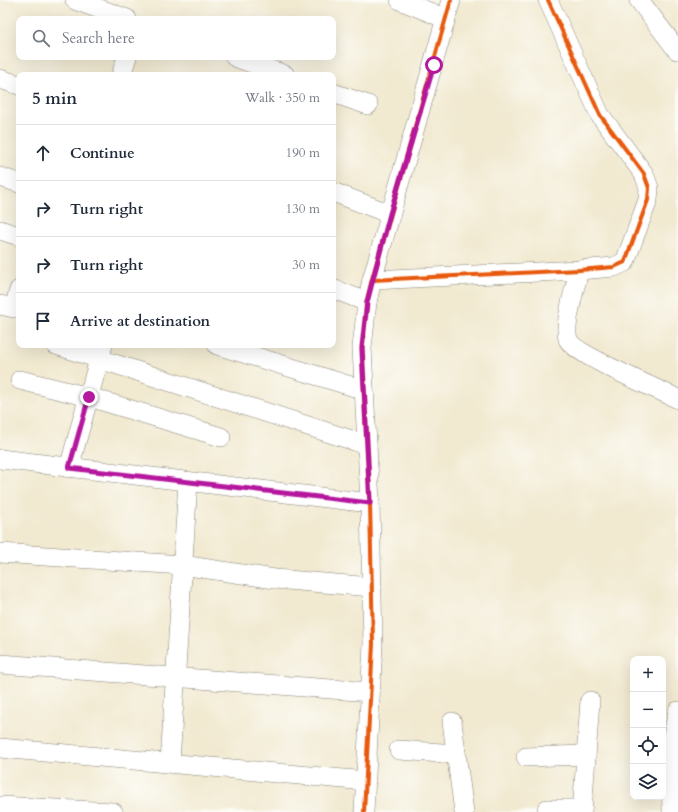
<!DOCTYPE html>
<meta charset="utf-8">
<style>
:root{--surface:#fff;--page:#f6f6f7;--text:#1f2937;--muted:#747a83;--line:#e0e1e3}
body{margin:0;font-family:Cardo,serif;background:var(--page);color:var(--text)}
.controls{position:absolute;right:12px;bottom:12px;display:grid;overflow:hidden;border-radius:8px;box-shadow:0 4px 16px #0002}
.controls button{width:36px;height:36px;display:grid;place-items:center;padding:0;border:0;border-bottom:1px solid var(--line);background:var(--surface);color:var(--text);font:20px sans-serif}
.stop{position:absolute;width:12px;height:12px;margin:-9px;border:3px solid #b5179e;border-radius:50%;background:#fff}
.stop.end{background:#b5179e;border-color:#fff;box-shadow:0 1px 4px #0008}
.list{margin:0;padding:0;list-style:none}
h2{display:flex;justify-content:space-between;align-items:center;height:52px;margin:0;padding:0 16px;font-size:17px}
h2 small{font-size:13px;font-weight:400;color:var(--muted)}
.list li{display:grid;grid-template-columns:26px 1fr auto;gap:12px;align-items:center;box-sizing:border-box;height:56px;padding:0 16px;border-top:1px solid var(--line)}
.list b{display:block;font-size:15px;white-space:nowrap}
.list em{font-size:13px;font-style:normal;color:var(--muted)}
.icon{flex:none;width:22px;height:22px;fill:none;stroke:currentColor;stroke-width:2;stroke-linecap:round;stroke-linejoin:round}
.map{position:relative;flex:none;width:678px;height:812px;overflow:hidden}
.search{position:absolute;background:var(--surface);box-shadow:0 4px 16px #0002;left:16px;top:16px;width:320px;height:44px;display:flex;align-items:center;gap:10px;box-sizing:border-box;padding:0 14px;border-radius:8px;color:var(--muted);font-size:15px}
.panel{position:absolute;background:var(--surface);box-shadow:0 4px 16px #0002;left:16px;top:72px;width:320px;height:276px;border-radius:8px}
.map>svg:first-child{display:block}
</style>
<div class="map">
<svg width="678" height="812" viewBox="0 0 678 812">
<rect width="100%" height="100%" fill="#fdfcf7"/>
<filter id="ink" filterUnits="userSpaceOnUse"><feTurbulence type="fractalNoise" baseFrequency=".025" numOctaves="2"/><feDisplacementMap in="SourceGraphic" scale="8" xChannelSelector="R" yChannelSelector="G"/><feConvolveMatrix kernelMatrix="1 2 1 2 8 2 1 2 1" color-interpolation-filters="sRGB"/></filter>
<filter id="wash" filterUnits="userSpaceOnUse"><feTurbulence type="fractalNoise" baseFrequency=".012" numOctaves="4" result="noise"/><feDisplacementMap in="SourceGraphic" scale="16" xChannelSelector="R" yChannelSelector="G"/><feGaussianBlur stdDeviation="0.9" result="paint"/><feColorMatrix in="noise" values="0 0 0 0 0 0 0 0 0 0 0 0 0 0 0 0 0 1.4 0 .05"/><feComposite in="paint" operator="in"/></filter>
<g filter="url(#wash)">
<rect width="100%" height="100%" fill="#f1e9d0"/>
</g>
<g filter="url(#ink)">
<g fill="none" stroke-linecap="round" stroke-linejoin="round">
<defs>
<g id="minor">
<path d="M75,0L127,19"/>
<path d="M400,0L446,19"/>
<path d="M639,0L677,50"/>
<path d="M235,57L285,75"/>
<path d="M121,75L127,57"/>
<path d="M0,79L19,85"/>
<path d="M333,93L368,105"/>
<path d="M0,177L19,183"/>
<path d="M333,192L390,214"/>
<path d="M0,230L19,236"/>
<path d="M579,270C576,285 563,326 568,339C573,354 660,390 678,399"/>
<path d="M372,280L579,270L614,267L625,262L648,200L649,188L644,174L600,115L548,0"/>
<path d="M333,289L367,302"/>
<path d="M0,305L14,308L19,290"/>
<path d="M56,345L367,445"/>
<path d="M217,345L364,390"/>
<path d="M20,380L89,397L221,437"/>
<path d="M0,459L370,503"/>
<path d="M69,468L103,345"/>
<path d="M0,553L182,565L275,579L372,587"/>
<path d="M0,664L370,692"/>
<path d="M452,722L464,812"/>
<path d="M0,748L366,781"/>
<path d="M399,750L456,754"/>
<path d="M526,757L586,755"/>
<path d="M170,762L188,482"/>
<path d="M0,806L113,812"/>
<path d="M547,809H582"/>
<path d="M364,812L373,644L370,503L362,348L367,302L372,280L451,0"/>
<path d="M582,812L590,701"/>
<path d="M672,812L670,749L678,711"/>
</g>
</defs>
<use href="#minor" stroke="#868276" stroke-width="20"/>
<use href="#minor" stroke="#fff" stroke-width="19"/>
<defs>
<g id="cycleway">
<path d="M372,280L579,270L614,267L625,262L648,200L649,188L644,174L600,115L548,0"/>
<path d="M364,812L373,644L370,503L362,348L367,302L372,280L451,0"/>
</g>
</defs>
<use href="#cycleway" stroke="#fdfcf7" stroke-width="6"/>
<use href="#cycleway" stroke="#e8590c" stroke-width="4"/>
</g>
</g>
<g fill="none" stroke-linecap="round" stroke-linejoin="round" filter="url(#ink)">
<path stroke="#b5179e" stroke-width="5" d="M89,397L69,468L370,503L362,348L367,302L390,214L434,65"/>
</g>
</svg>
<div class="controls">
<button>+</button>
<button>−</button>
<button><svg class="icon" aria-label="locate" viewBox="0 0 24 24"><circle cx="12" cy="12" r="6"/><path d="M12 2v4M12 18v4M2 12h4M18 12h4"/></svg></button>
<button><svg class="icon" aria-label="layers" viewBox="0 0 24 24"><path d="M12 4l9 5-9 5-9-5zM3 14l9 5 9-5"/></svg></button>
</div>
<div class="stop" style="left:434px;top:65px"></div>
<div class="stop end" style="left:89px;top:397px"></div>
<div class="search"><svg class="icon" aria-label="search" viewBox="0 0 24 24"><circle cx="10" cy="10" r="6"/><path d="M15 15l6 6"/></svg>Search here</div>
<section class="panel">
<h2>5 min<small>Walk · 350 m</small></h2>
<ul class="list">
<li><svg class="icon" aria-label="ahead" viewBox="0 0 24 24"><path d="M12 20V5M6 11l6-6 6 6"/></svg><div><b>Continue</b></div><em>190 m</em></li>
<li><svg class="icon" aria-label="right" viewBox="0 0 24 24"><path d="M7 20v-9h11M14 6l5 5-5 5"/></svg><div><b>Turn right</b></div><em>130 m</em></li>
<li><svg class="icon" aria-label="right" viewBox="0 0 24 24"><path d="M7 20v-9h11M14 6l5 5-5 5"/></svg><div><b>Turn right</b></div><em>30 m</em></li>
<li><svg class="icon" aria-label="arrive" viewBox="0 0 24 24"><path d="M6 21V4h12l-3 4 3 4H6"/></svg><div><b>Arrive at destination</b></div></li>
</ul>
</section>
</div>
